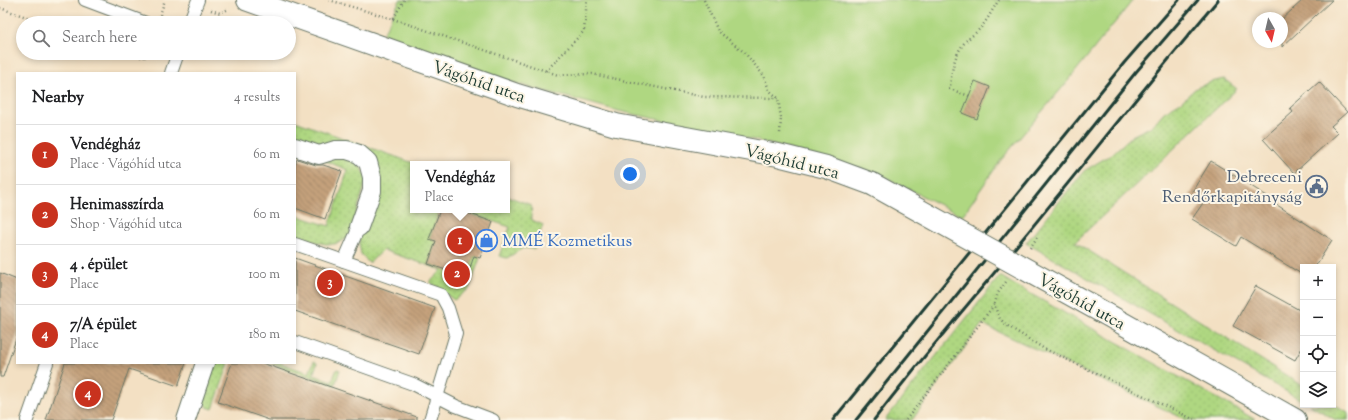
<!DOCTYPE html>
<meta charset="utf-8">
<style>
:root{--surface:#fff;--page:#f6f6f6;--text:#202124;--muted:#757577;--line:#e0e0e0;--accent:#c8321e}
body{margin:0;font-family:"Sorts Mill Goudy",serif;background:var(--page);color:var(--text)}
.controls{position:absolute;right:12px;bottom:12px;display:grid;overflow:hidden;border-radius:0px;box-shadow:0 2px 6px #0003}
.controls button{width:36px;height:36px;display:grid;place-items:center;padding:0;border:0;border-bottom:1px solid var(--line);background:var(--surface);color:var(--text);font:20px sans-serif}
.compass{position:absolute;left:1252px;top:12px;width:36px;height:36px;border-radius:50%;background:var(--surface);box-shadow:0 2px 6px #0003;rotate:172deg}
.you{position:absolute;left:630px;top:174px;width:14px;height:14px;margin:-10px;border:3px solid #fff;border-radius:50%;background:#1a73e8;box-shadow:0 0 0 6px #1a73e833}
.badge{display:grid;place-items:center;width:26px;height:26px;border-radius:50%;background:var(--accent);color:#fff;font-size:13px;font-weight:700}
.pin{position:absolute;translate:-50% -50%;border:2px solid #fff;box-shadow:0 1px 4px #0006}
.popup{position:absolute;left:410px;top:161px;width:100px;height:52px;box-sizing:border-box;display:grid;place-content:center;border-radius:0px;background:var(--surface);filter:drop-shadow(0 1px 3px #0005);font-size:13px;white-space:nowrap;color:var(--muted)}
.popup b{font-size:15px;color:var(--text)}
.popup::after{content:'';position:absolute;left:50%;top:100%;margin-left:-8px;border:8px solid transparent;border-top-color:var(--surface)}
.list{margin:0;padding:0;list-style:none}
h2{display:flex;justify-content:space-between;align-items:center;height:52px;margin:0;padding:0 16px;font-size:17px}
h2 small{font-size:13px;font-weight:400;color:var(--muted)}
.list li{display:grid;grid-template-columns:26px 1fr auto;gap:12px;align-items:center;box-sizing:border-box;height:60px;padding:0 16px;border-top:1px solid var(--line)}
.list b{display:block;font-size:15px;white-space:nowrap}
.list p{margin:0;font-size:13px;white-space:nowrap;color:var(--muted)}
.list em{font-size:13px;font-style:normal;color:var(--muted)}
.icon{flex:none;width:22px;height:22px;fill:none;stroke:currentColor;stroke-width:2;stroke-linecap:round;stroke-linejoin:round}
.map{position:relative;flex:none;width:1348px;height:420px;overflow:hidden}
.search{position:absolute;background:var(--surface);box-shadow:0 2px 6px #0003;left:16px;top:16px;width:280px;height:44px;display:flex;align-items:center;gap:10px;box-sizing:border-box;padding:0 14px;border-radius:22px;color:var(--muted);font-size:15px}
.panel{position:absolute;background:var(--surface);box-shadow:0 2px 6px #0003;left:16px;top:72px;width:280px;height:292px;border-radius:0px}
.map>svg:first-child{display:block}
</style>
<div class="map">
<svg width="1348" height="420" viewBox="0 0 1348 420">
<defs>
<pattern id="grass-dots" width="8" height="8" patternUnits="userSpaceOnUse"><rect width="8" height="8" fill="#afd781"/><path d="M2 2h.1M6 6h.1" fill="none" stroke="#96b970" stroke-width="1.8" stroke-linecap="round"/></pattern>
<pattern id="building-back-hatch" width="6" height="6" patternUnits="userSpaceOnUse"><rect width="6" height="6" fill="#c4a17c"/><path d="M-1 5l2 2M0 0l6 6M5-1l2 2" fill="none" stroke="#9f8466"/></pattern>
</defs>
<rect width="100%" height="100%" fill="#fcf5e5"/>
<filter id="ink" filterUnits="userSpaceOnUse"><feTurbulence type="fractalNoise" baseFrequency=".025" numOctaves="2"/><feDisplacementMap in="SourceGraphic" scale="8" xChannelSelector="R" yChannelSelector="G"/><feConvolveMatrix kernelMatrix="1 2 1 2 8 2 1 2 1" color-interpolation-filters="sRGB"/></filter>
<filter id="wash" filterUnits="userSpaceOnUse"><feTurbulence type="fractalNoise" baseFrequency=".012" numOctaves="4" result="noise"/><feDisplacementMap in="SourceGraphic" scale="16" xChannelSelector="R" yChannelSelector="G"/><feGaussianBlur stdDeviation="0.9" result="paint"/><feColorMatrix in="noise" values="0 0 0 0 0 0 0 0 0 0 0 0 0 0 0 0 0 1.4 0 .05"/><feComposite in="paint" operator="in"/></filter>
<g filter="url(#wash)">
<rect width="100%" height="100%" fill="#f3e0c3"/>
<g fill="url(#grass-dots)" stroke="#678a5a">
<path d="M1224,79L1237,89L1075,242L1303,386V401L1026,243L1084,171L1112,154L1132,136L1152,126L1164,112L1181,102L1196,88L1211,82Z"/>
<path d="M295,121L416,164H413V210H440L429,239L436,241L428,264L466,277L474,256L480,258L469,289L454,300L430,282L442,270L383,250L369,263L361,254L359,244L373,160L320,150L295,140Z"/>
<path d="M336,156L356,159L367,178L350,234C335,253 315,241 295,234V215L329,226L348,170L324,160Z"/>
<path d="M507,196L531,205L532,220L543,225L534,249L523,248L507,258L499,256L510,227L459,210H507Z"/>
<path d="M1000,276L1013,284L1256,420H1187L982,324L912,420H885Z"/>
<path d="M314,361L317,363L313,375L332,381L337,369L340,370L335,385L270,363H280L309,373Z"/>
<path d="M208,363H229L213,409L207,407L202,400Z"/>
<path d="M1333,404L1348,412V420H1336L1310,405H1333Z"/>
</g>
<path fill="#afd781" stroke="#678a5a" d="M400,0H1133L1067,82L1001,160L962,216L877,173L755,140L619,111L500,79L383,34Z"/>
<g id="blocks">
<g fill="url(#building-back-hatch)">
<path d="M1303,0H1332L1282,47V19Z"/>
<path d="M975,81L990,87L977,119L962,113Z"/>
<path d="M1319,82L1347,112L1331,126L1338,133L1294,173L1263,139L1293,112L1290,108Z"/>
<path d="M297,159L316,165H323L342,171L325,219L295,208V165Z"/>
<path d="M1211,161L1267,196L1266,198L1332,240L1315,267H1303V275L1241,237L1236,246L1192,219L1203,203L1190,195Z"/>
<path d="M440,210H459L493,222L480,258L474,256L467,277L428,264L436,241L429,239Z"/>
<path d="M295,258L435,308L419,354L295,311Z"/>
<path d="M0,273L17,280V336L3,377H0Z"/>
<path d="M1256,286L1303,312V346L1295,360L1233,326Z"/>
<path d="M65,363H186L178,386L129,369L111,420H46Z"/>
<path d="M232,363H262L417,417V420H269L218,402Z"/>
</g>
</g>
</g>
<g filter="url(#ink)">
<use href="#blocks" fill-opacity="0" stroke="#697666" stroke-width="1"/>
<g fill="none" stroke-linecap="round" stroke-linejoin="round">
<defs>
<g id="service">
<path d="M85,0L146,23"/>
<path d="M189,23L198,0"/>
<path d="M171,73L178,53"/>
<path d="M295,244L441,295L448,308L456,334L430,420"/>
<path d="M344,261L359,227"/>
<path d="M295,342L413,384L456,406L493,420"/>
<path d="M27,420L47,363"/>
</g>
<g id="pedestrian">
<path d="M295,147L319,155L335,150H347L359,154L368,162L372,177V191L359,227"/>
<path d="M186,420L205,363"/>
</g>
<g id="secondary">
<path d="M248,0L517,95L616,125L778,155L826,167L872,184"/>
<path d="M1106,314L1295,420"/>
</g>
</defs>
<use href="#service" stroke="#697666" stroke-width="14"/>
<use href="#pedestrian" stroke="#697666" stroke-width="20"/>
<use href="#secondary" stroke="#697666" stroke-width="24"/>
<g stroke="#697666" stroke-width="2.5" stroke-dasharray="1 3" stroke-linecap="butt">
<path d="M329,0L393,19L404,0"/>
<path d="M704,0L718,31L745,53L764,76L769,90L778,98L781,118L780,134"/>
<path d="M0,8L44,23"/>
<path d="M211,10L220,13L229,9"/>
<path d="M160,15L165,0"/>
<path d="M393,19L558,75L592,74L704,97L778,98"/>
<path d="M129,53L144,58L146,53"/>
<path d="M546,71L584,31L587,0"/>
<path d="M969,96L950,89C951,72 954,54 966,41C971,36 978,32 982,26C989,18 993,8 999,0"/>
<path d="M1030,248L1038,236"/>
<path d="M1006,282L998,293L994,305L1000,319L1008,326L1043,348L1195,420"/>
<path d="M906,420L994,305"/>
</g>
<use href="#service" stroke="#fff" stroke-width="12"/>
<use href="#pedestrian" stroke="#fff" stroke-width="18"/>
<use href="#secondary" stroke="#fff" stroke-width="22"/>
<g stroke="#1f3d34" stroke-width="3">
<path d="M833,420L1124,63L1179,0"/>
<path d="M856,420L1136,72L1198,0"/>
<path d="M874,420C922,357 974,298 1024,237C1089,158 1152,78 1218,0"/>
</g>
<defs>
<path id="secondary-bridge" d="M872,184L1106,314"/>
</defs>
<use href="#secondary-bridge" stroke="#697666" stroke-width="24" stroke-linecap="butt"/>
<use href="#secondary-bridge" stroke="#fff" stroke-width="22"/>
</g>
</g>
<defs>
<symbol id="civic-ring" viewBox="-11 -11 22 22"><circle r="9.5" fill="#fcf5e5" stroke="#5c6f8a" stroke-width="1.5"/><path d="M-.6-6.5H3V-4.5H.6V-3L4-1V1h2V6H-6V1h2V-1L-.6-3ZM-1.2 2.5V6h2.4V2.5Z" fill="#5c6f8a"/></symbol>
<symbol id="shop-ring" viewBox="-11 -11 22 22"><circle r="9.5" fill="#fcf5e5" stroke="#3f7fe0" stroke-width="1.5"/><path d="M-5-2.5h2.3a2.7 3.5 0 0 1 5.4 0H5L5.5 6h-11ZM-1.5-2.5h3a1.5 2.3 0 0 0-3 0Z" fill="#3f7fe0"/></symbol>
</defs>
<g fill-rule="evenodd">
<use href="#civic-ring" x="1304" y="174" width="25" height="25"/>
<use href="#shop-ring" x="474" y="228" width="25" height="25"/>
</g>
<g text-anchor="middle" stroke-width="4" stroke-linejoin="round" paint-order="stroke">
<g font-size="17" fill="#1f3d34" stroke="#fcf5e5">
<text transform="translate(479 81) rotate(19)" y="6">Vágóhíd utca</text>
<text transform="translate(792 161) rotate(14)" y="6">Vágóhíd utca</text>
<text transform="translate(1082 301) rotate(29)" y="6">Vágóhíd utca</text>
</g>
<g font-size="17" fill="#4e5e75" stroke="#fcf5e5" text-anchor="end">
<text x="1302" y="182">Debreceni<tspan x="1302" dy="20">Rendőrkapitányság</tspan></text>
</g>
<g font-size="17" fill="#366cbe" stroke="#fcf5e5" text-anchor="start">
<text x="502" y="246">MMÉ Kozmetikus</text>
</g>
</g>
</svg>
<div class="controls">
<button>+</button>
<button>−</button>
<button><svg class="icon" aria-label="locate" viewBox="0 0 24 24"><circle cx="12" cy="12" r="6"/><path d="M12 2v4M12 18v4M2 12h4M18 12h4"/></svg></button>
<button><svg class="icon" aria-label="layers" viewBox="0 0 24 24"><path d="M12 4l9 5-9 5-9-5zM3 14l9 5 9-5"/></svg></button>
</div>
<svg class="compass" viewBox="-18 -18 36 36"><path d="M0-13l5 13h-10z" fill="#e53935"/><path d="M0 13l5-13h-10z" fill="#757577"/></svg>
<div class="you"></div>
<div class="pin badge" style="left:460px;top:241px">1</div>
<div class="popup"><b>Vendégház</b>Place</div>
<div class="pin badge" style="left:457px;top:274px">2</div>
<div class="pin badge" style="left:330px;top:283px">3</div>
<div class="pin badge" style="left:88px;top:394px">4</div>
<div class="search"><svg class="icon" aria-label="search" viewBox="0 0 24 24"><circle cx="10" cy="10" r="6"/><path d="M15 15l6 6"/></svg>Search here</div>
<section class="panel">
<h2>Nearby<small>4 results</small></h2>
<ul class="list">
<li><span class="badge">1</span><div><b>Vendégház</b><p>Place · Vágóhíd utca</p></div><em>60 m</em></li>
<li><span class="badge">2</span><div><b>Henimasszírda</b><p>Shop · Vágóhíd utca</p></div><em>60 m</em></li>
<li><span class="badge">3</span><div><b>4 . épület</b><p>Place</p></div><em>100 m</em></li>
<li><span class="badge">4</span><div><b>7/A épület</b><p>Place</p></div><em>180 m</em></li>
</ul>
</section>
</div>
